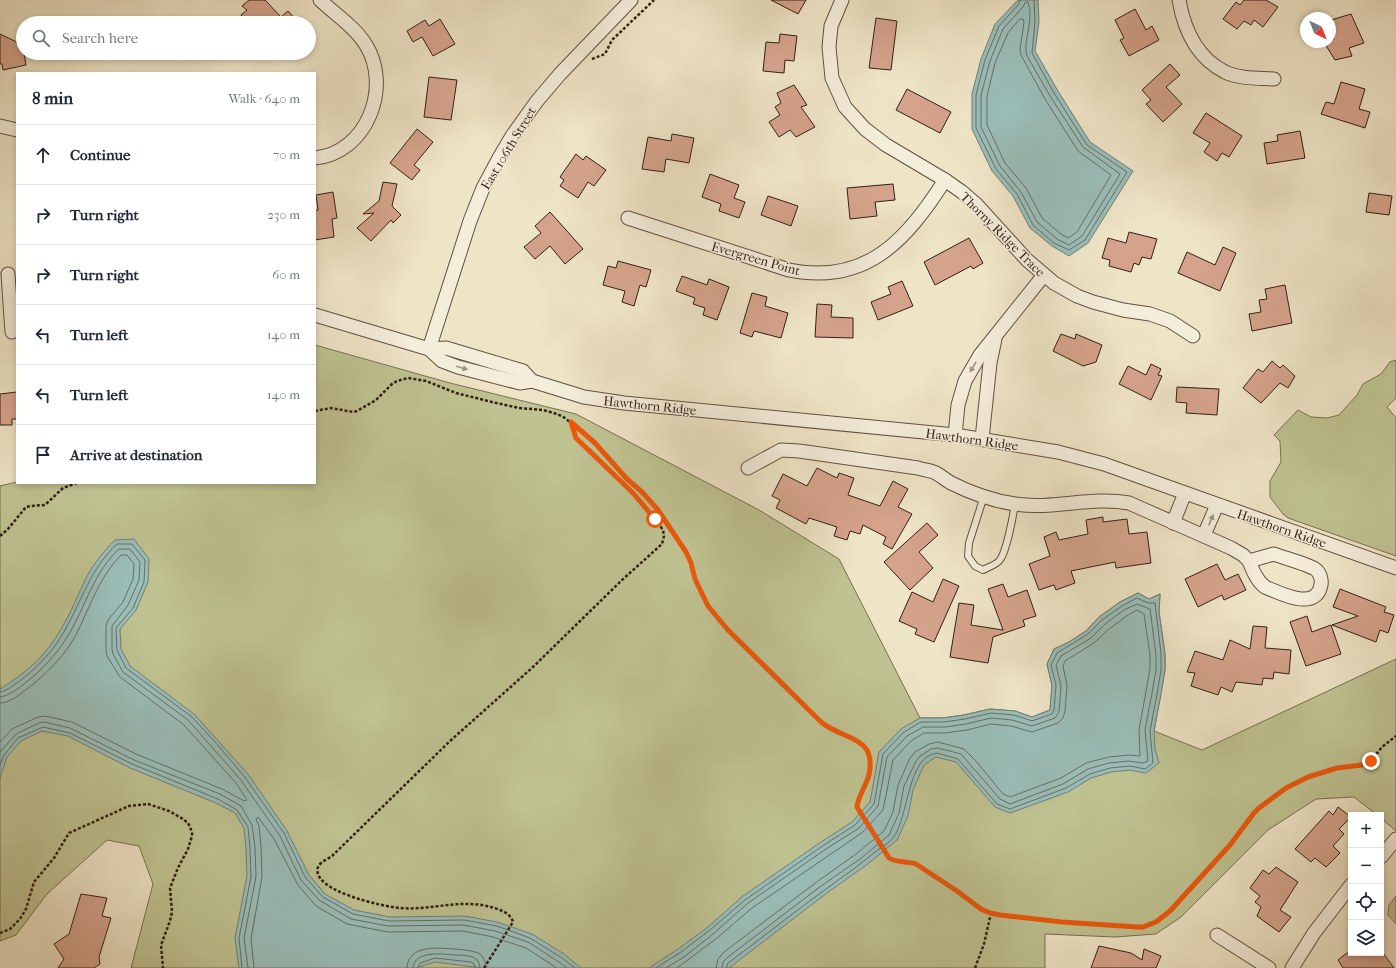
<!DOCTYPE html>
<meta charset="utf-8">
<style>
:root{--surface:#fff;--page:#f6f6f7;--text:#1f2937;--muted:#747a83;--line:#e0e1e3}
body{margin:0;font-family:"IM FELL French Canon",serif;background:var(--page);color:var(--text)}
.controls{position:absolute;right:12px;bottom:12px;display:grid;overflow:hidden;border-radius:0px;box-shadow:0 2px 6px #0003}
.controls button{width:36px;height:36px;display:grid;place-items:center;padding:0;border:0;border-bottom:1px solid var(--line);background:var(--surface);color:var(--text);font:20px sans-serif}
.compass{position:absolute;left:1300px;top:12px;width:36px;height:36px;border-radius:50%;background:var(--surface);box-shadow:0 2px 6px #0003;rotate:137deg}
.stop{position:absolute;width:12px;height:12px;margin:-9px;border:3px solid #ea580c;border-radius:50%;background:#fff}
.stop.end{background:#ea580c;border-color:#fff;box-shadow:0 1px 4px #0008}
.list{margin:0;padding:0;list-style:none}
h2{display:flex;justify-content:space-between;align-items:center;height:52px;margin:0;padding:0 16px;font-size:17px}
h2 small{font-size:13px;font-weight:400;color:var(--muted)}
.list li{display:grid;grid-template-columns:26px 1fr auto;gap:12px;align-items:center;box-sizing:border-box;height:60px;padding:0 16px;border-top:1px solid var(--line)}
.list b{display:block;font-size:15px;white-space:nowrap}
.list em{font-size:13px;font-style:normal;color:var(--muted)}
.icon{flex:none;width:22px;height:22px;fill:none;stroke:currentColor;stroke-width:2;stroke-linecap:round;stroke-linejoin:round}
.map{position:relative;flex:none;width:1396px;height:968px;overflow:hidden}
.search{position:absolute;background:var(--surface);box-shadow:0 2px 6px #0003;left:16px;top:16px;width:300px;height:44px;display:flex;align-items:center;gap:10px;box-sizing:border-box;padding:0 14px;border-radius:22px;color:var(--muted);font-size:15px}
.panel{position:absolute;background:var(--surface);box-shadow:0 2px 6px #0003;left:16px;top:72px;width:300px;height:412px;border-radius:0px}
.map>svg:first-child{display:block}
</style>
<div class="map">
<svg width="1396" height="968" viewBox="0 0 1396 968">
<rect width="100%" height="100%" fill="#eee4c6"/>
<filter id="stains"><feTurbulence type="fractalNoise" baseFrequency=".005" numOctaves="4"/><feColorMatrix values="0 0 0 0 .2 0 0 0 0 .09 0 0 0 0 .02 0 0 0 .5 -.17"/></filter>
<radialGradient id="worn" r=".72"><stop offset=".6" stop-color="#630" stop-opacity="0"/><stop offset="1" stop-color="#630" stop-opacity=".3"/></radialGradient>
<g fill="#bfc291" stroke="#797052">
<path d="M315,345L450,383L576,414L759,510L839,559L920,718H943L964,715L990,709L1015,711L1032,717L1050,710L1052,685L1047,664L1054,649L1069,642L1086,631L1099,617L1120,602L1138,593L1149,599L1160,594L1159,612L1165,654V670L1154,731L1202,750L1396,659V831L1381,818V815H1377L1354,797L1316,799L1268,830L1181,917L1156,934L1115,937L1045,934V968H131L153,884L139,846L107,840L47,894L16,935L0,941V486L17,482V483H315Z"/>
<path d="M1396,360V398L1387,407L1396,418V556L1288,518L1283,514L1270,497V481L1281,462L1280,441L1274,435L1298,410L1311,417L1327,418L1339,415L1357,395L1363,384L1381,374L1390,362Z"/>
<path d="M1396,896V924L1388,915L1389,905Z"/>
</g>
<g fill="#9abeb9" stroke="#717e77">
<path d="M1019,0H1038L1039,22L1035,51L1058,91L1090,142L1133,171L1088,243L1069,256L1052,246L1030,228L1013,196L992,171L972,129V94L981,59L995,24L1017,1Z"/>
<path d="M134,539L149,559L148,582L136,610L120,629L121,649L130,666L194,714L248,774L287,831L309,875L325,894L354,910L390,917L464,916L497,922L532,934L564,954L581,968H482L435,962L416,968H239L235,938L247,876L246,848L244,828L235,813L216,803L130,768L68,736L42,731L21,741L7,757L0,778V689C26,673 46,656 61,629C71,613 78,594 87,576C94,563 104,551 115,540Z"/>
<path d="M1138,593L1149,599L1160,594L1159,612L1165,654V670L1161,694L1154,731L1155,749L1159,763L1146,773L1130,770L1111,772L1091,778L1068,792L1010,813L995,807L956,762L936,757L924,765L913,790L908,816L897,840L865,866L827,893L729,968H649L678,949L708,927L743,896L821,842L852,822L870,802L879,752L901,729L920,718H943L964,715L990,709L1015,711L1032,717L1050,710L1052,685L1047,664L1054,649L1069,642L1086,631L1099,617L1120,602Z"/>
</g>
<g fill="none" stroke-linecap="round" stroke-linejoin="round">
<g stroke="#666e66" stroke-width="1">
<path d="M1020,0L1019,4L999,26L985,60L976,95V128L996,169L1017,194L1033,225L1054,243L1069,250L1085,240L1127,172L1087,145L1054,93L1032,53L1035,22L1034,0"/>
<path d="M1028,2C1035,19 1022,42 1027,56L1050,96L1083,147L1120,174L1082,236L1069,245L1057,239L1037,222L1021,192L1000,166L981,127V95L990,61L1003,29L1023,7L1025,3Z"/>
<path d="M1020,19H1023L1024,22L1020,50L1021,55L1045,99L1078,151L1111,175L1077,232L1068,238L1061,234L1042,218L1026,188L1005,163L987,125V96L995,63L1008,33Z"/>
<path d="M0,692C7,691 15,684 21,680C39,666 54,650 65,630C82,600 91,568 117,544H132L145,560L144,582L133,608L116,628L117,650L126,668L192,717L216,743L244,776L284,833L305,877L323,897L353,914L389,921L464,920L497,926L530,938L562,958L575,968"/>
<path d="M0,697C9,696 17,689 24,684C42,670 57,654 69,634C86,605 94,572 119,549H130L140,562L139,580L128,605L112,626V649L113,654L123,672L188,720L240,779L280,836L301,880L319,900L351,919L388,926L463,925L495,931L528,942L559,962L567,968"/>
<path d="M0,703C10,703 19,695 27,689C46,674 64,657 76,635C90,607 99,577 121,555H127L134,564L133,579L123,602L108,620L106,626V650L107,656L120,677L184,725L236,783L247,800L244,801L222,789L136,754L72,722L45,716L38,717L12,729L0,742"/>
<path d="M0,752L16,734L39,723L44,722L70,728L134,760L220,794L241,806L252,825L255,847L256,877L244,938L248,968"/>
<path d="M0,765L4,755L18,738L43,727L70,733L132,764L218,799L237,810L248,827L250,848L251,877L239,938L242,968"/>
<path d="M254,968L251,939L262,877L261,846L259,826L256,819L258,817L274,839L298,885L316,906L347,924L388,932L463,931L493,937L526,948L557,968"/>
<path d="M407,968C408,944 439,948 455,949C463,950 473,950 480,954C484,958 486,963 486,968"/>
<path d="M413,968C414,950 443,954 455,955C462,955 472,955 477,960C479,962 480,965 480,968"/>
<path d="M418,968L420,963L435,958L471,962L474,964L475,968"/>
<path d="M656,968L681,952L710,930L745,900L824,845L855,825L874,804L883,754L904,732L921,722H944L965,719L991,713L1014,715L1032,721L1052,714L1054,710L1056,685L1051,665L1057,653L1088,634L1102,620L1122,606L1137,598L1148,603H1155L1161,654V670L1157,694L1150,731L1153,763L1145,769L1130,766L1110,768L1090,774L1066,788L1010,809L997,804L958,759L937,753C907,756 909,817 893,838C890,842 884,846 879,849C862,863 844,876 826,889C794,912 763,937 731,961L727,964V968"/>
<path d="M666,968L684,957L713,934L748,903L826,849L859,828L878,806L887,757L907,736L923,727H945L966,724L991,718L1012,720L1032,726L1055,718L1059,712L1061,686L1056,665L1061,656L1091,638L1105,624L1124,610L1137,604L1150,609L1156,655V670L1152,693L1145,730L1148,761L1143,763L1129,761L1109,763L1088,769L1063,784L1010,804L1000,799L961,754L938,748L931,749L919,757L916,761L904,786L899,813L889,835L860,859L821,886L728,957L723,962L722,968"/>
<path d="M677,968L717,938L752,908L863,832L883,810L893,760L911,741L924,733H945L967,730L991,724L1011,726L1032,732L1058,723L1063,718L1065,711L1067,685L1063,666L1065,661L1094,643L1109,629L1128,615L1137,610L1144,614L1150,655V669L1139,730L1140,756L1129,755L1109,757L1086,763L1061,778L1010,797L1003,794L976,761L964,749L938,742L929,744L915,752L910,758L898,785L893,812L884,831L856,854L818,881L724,952L718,959L716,968"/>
</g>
</g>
<g fill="#d5a38c" stroke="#331f14">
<path d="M249,0H265L281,17L288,11L299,23H248L241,15L247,10L242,6Z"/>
<path d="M771,0H806L798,14Z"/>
<path d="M1244,0H1266L1278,7L1263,27L1254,20L1251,25L1244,21L1237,29L1223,19L1236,2L1240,5Z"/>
<path d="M1135,9L1146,30L1152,26L1159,40L1129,56L1120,40L1124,38L1115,20Z"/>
<path d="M1351,14L1364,43L1349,48L1352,56L1335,60L1325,44L1334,39L1331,33L1336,30L1331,20Z"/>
<path d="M876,18L897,21L891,70L869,68Z"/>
<path d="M440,19L455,44L433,56L422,37L413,42L407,31L425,20L429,26Z"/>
<path d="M0,34L23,45V53H24L26,65L3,70L2,64H0Z"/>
<path d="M780,34L797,36L794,61L785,60L784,73L763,71L766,42L779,43Z"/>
<path d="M1170,64L1180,75L1166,87L1182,104L1163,122L1146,104L1151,100L1142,90Z"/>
<path d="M429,77L457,80L451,120L424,117Z"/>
<path d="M1341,82L1365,89L1359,109L1370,112L1365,128L1321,114L1326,102L1334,104Z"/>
<path d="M794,85L807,105L801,107L815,127L796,137L790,130L779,137L769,122L780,115L775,107L781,103L777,93Z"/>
<path d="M907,89L951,112L940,133L896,110Z"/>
<path d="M1206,113L1242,136L1229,157L1222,153L1217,161L1204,152L1210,143L1193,133Z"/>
<path d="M417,129L433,142L414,165L420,170L412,180L390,163Z"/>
<path d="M1300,131L1305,158L1267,164L1264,143L1278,141L1277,135Z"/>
<path d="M672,134L694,138L689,163L666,159L664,172L642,169L648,137L671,141Z"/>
<path d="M576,154L583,160L586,156L606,170L594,186L588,182L578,198L560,186L564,180L560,177Z"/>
<path d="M710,174L739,185L734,198L745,202L739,218L719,211L721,204L702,197Z"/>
<path d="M383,182L397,184L392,206L401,215L393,223L391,220L371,241L357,228L374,213L363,214L379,201Z"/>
<path d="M893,184L895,200L875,202L877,216L850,219L847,188Z"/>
<path d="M333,192L337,218L332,219L334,237L315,240V211L318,210L316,195Z"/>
<path d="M1369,193L1392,196L1389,215L1366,212Z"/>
<path d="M768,196L798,206L791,226L761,215Z"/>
<path d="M550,212L583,249L565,264L550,246L535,259L524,247L541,233L535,226Z"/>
<path d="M1129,232L1157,239L1151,259L1142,257L1139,265L1134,263L1131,272L1109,266L1110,260L1102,258L1108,238L1126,243Z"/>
<path d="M969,238L983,263L973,269L971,266L935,285L924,262Z"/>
<path d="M1223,247L1236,253L1220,291L1178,273L1187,252L1215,265Z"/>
<path d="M618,261L651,270L646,287L640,285L634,306L622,302L625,291L603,285L608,266L616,268Z"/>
<path d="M682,276L707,285L709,279L729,287L717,320L703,315L705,308L693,304L695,298L676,291Z"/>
<path d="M902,281L913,306L878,320L871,302L891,294L888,287Z"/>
<path d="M1285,285L1292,323L1252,331L1249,314L1261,312L1259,300L1267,299L1265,289Z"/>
<path d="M752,293L767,297L765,306L788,313L781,338L754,331L752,337L740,333Z"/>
<path d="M817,304L832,305L831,317L853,318V338L815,337Z"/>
<path d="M1061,334L1075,339L1076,334L1102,345L1096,362L1083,366L1053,351Z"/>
<path d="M1272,361L1280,368L1283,365L1295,376L1288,388L1280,383L1261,403L1243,388L1258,369L1263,372Z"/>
<path d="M1151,364L1161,369L1158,375L1162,376L1151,400L1119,384L1128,366L1146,375Z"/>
<path d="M1177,387L1219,389L1217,415L1186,413L1187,403L1176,402Z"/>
<path d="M17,392V419H12V425H0V394Z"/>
<path d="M817,468L837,478L839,473L854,478L848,495L880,506L893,481L908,489L898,507L912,514L892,549L883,544L886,537L863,525L860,534L850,531L847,540L834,536L837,527L809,518L806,524L776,508L780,500L772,496L783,474L807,486Z"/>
<path d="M1103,517V522L1127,519L1129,534L1147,532L1151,563L1116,568L1115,562L1071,571L1075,583L1056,590L1054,585L1039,590L1029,564L1050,556L1044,537L1056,532L1059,540L1088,534L1086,520Z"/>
<path d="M927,523L938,535L919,552L933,568L910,590L884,562Z"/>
<path d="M1217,564L1225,580L1238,574L1246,590L1224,600L1222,595L1198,607L1185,579Z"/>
<path d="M943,579L959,586L934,642L915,634L917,629L899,621L912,592L933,602Z"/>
<path d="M1003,584L1008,597L1027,590L1036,616L1023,620L1025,626L993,637L988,663L950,657L959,603L974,605L971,625L1003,630L988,589Z"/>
<path d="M1340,589L1386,607L1384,612L1394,615L1388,633L1380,630L1376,642L1332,625L1358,616L1333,607Z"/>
<path d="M1307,616L1312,632L1331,625L1341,654L1306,666L1290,622Z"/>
<path d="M1253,626L1267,627L1265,648L1291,650L1289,674L1274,672L1273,679L1263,678L1262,685L1236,682L1232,692L1221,687L1218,695L1191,686L1195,673L1187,672L1195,651L1223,660L1230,640L1250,649Z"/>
<path d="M1338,807L1351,817L1339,829L1344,834L1333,846L1340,853L1326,867L1315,858L1311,862L1295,849L1329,811L1333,815Z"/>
<path d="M1276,867L1298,882L1280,910L1291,917L1279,932L1257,916L1261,907L1255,902L1260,896L1250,888L1263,870L1269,874Z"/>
<path d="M81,894L107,898L102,916L111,918L99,957L100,964L94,968H58L64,959L54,944L69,934Z"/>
<path d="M1099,946L1131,953L1142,960L1144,949L1161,956L1156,968H1091Z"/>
<path d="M1347,953H1383L1394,968H1343L1338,960Z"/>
</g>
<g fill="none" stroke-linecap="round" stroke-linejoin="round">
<defs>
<path id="service" d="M984,496L969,543L968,556L975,566L983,570C988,567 994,566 999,561C1006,554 1013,516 1015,504"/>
<g id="minor">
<path d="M842,0L831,26L829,47L832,78L845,107L865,129L886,145L945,180L962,192L977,205L1027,260L1054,283L1077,296L1093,302L1123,310L1150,314L1170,321L1193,336"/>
<path d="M1179,0C1184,29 1197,58 1225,72C1240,79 1258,78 1274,79"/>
<path d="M0,126L17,130"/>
<path d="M315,158C367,153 392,87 366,45C355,27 335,14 320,0"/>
<path d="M628,218L789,270C867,286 907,239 945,180"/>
<path d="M8,274L12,332"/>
<path d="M315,315L429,349L446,348L523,371L532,381"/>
<path d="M429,349L442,361L458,367L520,383L532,381L584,397L624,403L955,435L1058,452L1104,464L1396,568"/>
<path d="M429,349L470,221L483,188L499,158L512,136L537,101L560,74L631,0"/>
<path d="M955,435L958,405L965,381L980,355L1044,275"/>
<path d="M982,439L990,363L995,339"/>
<path d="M748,468L781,450L799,451L918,468C923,470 930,470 936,473C941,476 946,480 951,483C971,493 994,501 1015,504C1054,510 1090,496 1129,503L1231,548L1243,555L1249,561"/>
<path d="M1173,523L1185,493"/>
<path d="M1204,535L1217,505"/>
<path d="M1274,554C1284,558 1307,564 1315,569C1320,572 1322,580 1321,585C1316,612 1280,593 1265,587C1257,581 1253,571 1249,561Z"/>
<path d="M1381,857L1396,839"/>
<path d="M1217,935L1269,968"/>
<path d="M1292,968L1314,933L1351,885"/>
</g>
</defs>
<use href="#service" stroke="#625040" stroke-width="8"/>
<use href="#minor" stroke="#625040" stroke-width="15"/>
<g stroke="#331f14" stroke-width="2.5" stroke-dasharray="3 2" stroke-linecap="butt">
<path d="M592,59L605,54L612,40L654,0"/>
<path d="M315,411L331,408L353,412L357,411L376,400L392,384L397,381L408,378L426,381L456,393L492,402L519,408L543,410L557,414L565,418L595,443L627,479L642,492L658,510L686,552L691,563L695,579L708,606L728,630L821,722C844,741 877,735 869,775C866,786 858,796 857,807L889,858C897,863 908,861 916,864L957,891L981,909L991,913L1010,917L1063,922L1143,927L1156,922L1166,915L1230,845L1254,813L1259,808L1286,788L1309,777L1337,768L1363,765L1371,761L1382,747L1396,736"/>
<path d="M0,536L8,529L26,507L31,506L45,505L63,488L77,483"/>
<path d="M0,933L10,929L20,919L26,909L34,882L54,858L69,833L129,806L148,804L169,811L183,819L188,823L192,832V836L188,849L178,868L170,888L172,912L170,921L161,945L163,968"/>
<path d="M484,968L513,922C511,915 505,912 500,910C465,896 434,911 400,908C385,907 310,891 318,867C320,862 328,859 332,856L450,741L533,667L622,580L662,544L664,536L663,530L650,512L591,451L576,438L571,422"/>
<path d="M975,968L984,944L991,913"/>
</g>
<use href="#service" stroke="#f4edda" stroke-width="6"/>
<use href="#minor" stroke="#f4edda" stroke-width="13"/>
</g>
<defs><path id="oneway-solid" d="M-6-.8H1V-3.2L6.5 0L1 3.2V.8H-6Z"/></defs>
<g fill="#9d9081">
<use href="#oneway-solid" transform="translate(973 367) rotate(121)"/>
<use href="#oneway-solid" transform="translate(462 368) rotate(16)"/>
<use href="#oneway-solid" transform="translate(1211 520) rotate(-67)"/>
</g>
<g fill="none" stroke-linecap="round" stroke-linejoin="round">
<path stroke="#ea580c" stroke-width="5" d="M655,519L633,493L576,438L571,422L595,443L627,479L642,492L658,510L686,552L691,563L695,579L708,606L728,630L821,722C844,741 877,735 869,775C866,786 858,796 857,807L889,858C897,863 908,861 916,864L957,891L981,909L990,913L1000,915L1062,922L1137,927H1143L1156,922L1170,911L1230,845L1254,813L1259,808L1286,788L1308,777L1337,768L1362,765L1371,761"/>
</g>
<g text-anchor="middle" stroke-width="3" stroke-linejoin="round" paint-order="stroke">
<g font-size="13" fill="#331f14" stroke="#f4edda">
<text transform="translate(508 148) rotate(-59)" y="5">East 106th Street</text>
<text transform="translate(1003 234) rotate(45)" y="5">Thorny Ridge Trace</text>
<text transform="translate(756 258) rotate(16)" y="5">Evergreen Point</text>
<text transform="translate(650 405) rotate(6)" y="5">Hawthorn Ridge</text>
<text transform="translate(972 439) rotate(8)" y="5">Hawthorn Ridge</text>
<text transform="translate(1282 528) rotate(19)" y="5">Hawthorn Ridge</text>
</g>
</g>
<rect width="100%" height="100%" filter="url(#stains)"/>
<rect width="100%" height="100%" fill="url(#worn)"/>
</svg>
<div class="controls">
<button>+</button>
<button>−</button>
<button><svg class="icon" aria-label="locate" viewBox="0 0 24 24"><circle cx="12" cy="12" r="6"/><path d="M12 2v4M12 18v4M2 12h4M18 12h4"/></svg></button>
<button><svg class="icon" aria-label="layers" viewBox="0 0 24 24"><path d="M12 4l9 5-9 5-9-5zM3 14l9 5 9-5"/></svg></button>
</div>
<svg class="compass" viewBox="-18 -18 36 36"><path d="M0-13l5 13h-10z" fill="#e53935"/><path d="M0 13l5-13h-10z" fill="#747a83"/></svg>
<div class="stop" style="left:655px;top:519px"></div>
<div class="stop end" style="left:1371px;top:761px"></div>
<div class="search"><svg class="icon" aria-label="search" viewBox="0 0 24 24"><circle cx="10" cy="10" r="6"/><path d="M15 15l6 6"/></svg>Search here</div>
<section class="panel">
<h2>8 min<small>Walk · 640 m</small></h2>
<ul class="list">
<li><svg class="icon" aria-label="ahead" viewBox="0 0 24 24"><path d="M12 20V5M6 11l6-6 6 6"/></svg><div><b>Continue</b></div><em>70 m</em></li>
<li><svg class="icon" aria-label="right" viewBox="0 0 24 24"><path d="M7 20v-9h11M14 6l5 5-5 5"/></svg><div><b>Turn right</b></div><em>230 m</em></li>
<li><svg class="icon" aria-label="right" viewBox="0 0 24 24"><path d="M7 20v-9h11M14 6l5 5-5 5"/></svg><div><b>Turn right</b></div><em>60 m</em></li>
<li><svg class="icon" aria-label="left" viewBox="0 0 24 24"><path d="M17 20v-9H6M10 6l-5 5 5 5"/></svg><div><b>Turn left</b></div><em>140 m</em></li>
<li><svg class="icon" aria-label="left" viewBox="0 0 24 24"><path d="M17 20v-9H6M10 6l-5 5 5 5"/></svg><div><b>Turn left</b></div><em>140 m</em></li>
<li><svg class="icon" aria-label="arrive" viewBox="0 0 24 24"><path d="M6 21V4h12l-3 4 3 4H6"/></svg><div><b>Arrive at destination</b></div></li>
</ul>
</section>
</div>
